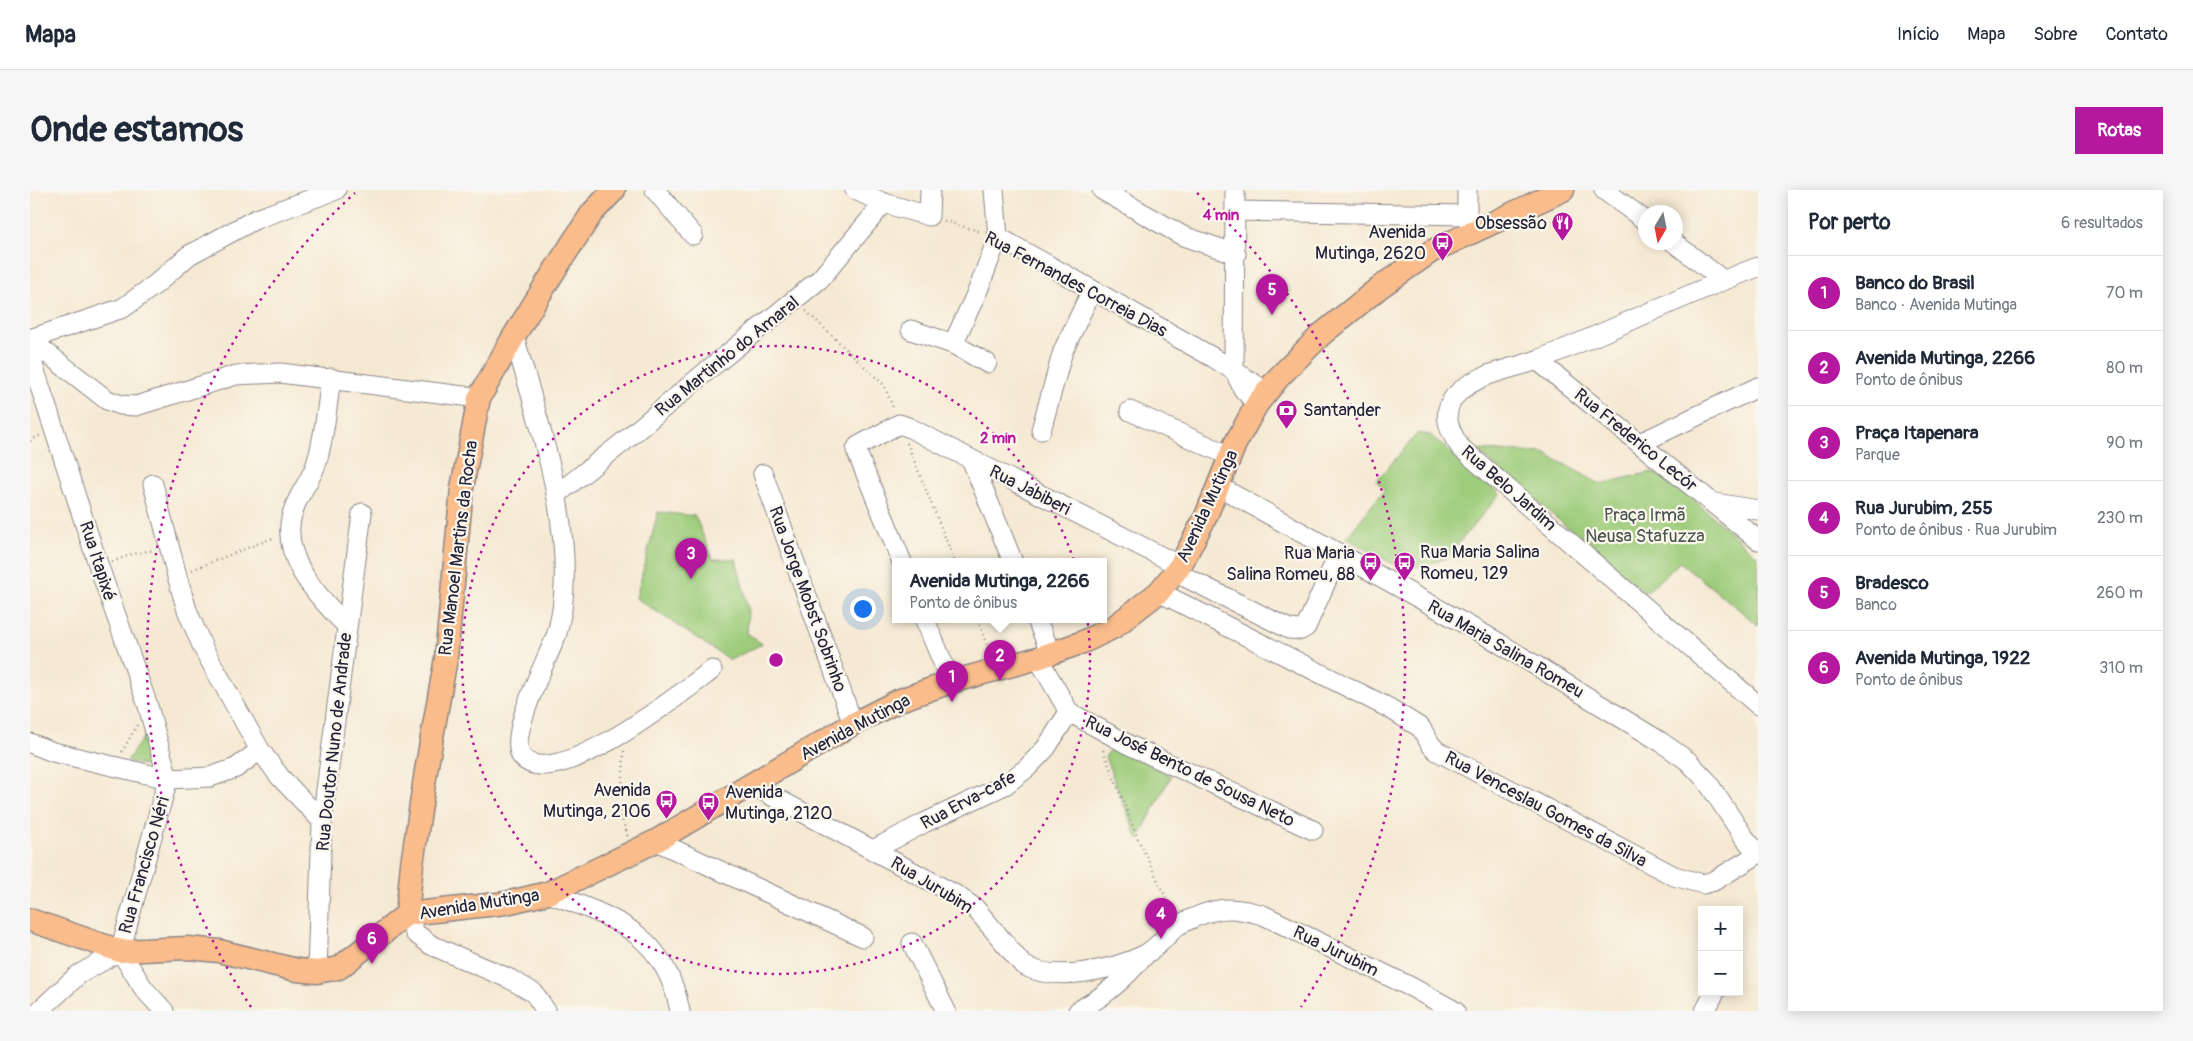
<!DOCTYPE html>
<html lang="pt">
<meta charset="utf-8">
<style>
:root{--surface:#fff;--page:#f6f6f7;--text:#1f2937;--muted:#747a83;--line:#e0e1e3;--accent:#b5179e}
body{margin:0;font-family:Pangolin,sans-serif;background:var(--page);color:var(--text)}
.controls{position:absolute;right:15px;bottom:15px;display:grid;overflow:hidden;border-radius:0px;box-shadow:0 2px 12px #0003}
.controls button{width:45px;height:45px;display:grid;place-items:center;padding:0;border:0;border-bottom:1px solid var(--line);background:var(--surface);color:var(--text);font:25px sans-serif}
.compass{position:absolute;left:1608px;top:15px;width:45px;height:45px;border-radius:50%;background:var(--surface);box-shadow:0 2px 12px #0003;rotate:190deg}
.you{position:absolute;left:832px;top:418px;width:18px;height:18px;margin:-12px;border:4px solid #fff;border-radius:50%;background:#1a73e8;box-shadow:0 0 0 8px #1a73e833}
.badge{display:grid;place-items:center;width:32px;height:32px;border-radius:50%;background:var(--accent);color:#fff;font-size:16px;font-weight:700}
.pin{position:absolute;translate:-50% -41px;filter:drop-shadow(0 1px 2px #0008)}
.pin::after{content:'';position:absolute;top:26px;width:18px;height:15px;background:inherit;clip-path:polygon(0 0,100% 0,50% 100%)}
.popup{position:absolute;left:862px;top:368px;width:215px;height:65px;box-sizing:border-box;display:grid;place-content:center;border-radius:0px;background:var(--surface);filter:drop-shadow(0 1px 4px #0005);font-size:16px;white-space:nowrap;color:var(--muted)}
.popup b{font-size:19px;color:var(--text)}
.popup::after{content:'';position:absolute;left:50%;top:100%;margin-left:-10px;border:10px solid transparent;border-top-color:var(--surface)}
.list{margin:0;padding:0;list-style:none}
h2{display:flex;justify-content:space-between;align-items:center;height:65px;margin:0;padding:0 20px;font-size:21px}
h2 small{font-size:16px;font-weight:400;color:var(--muted)}
.list li{display:grid;grid-template-columns:32px 1fr auto;gap:15px;align-items:center;box-sizing:border-box;height:75px;padding:0 20px;border-top:1px solid var(--line)}
.list b{display:block;font-size:19px;white-space:nowrap}
.list p{margin:0;font-size:16px;white-space:nowrap;color:var(--muted)}
.list em{font-size:16px;font-style:normal;color:var(--muted)}
.map{position:relative;flex:none;width:1728px;height:821px;overflow:hidden;border-radius:0px}
header{display:flex;align-items:center;gap:30px;box-sizing:border-box;height:70px;padding:0 25px;background:var(--surface);border-bottom:1px solid var(--line)}
header strong{font-size:24px}
nav{display:flex;gap:28px;margin-inline-start:auto;font-size:18px}
.intro{display:flex;align-items:center;justify-content:space-between;box-sizing:border-box;height:120px;padding:0 30px}
h1{margin:0;font-size:35px}
.button{padding:12px 22px;border-radius:0px;background:var(--accent);color:#fff;font-size:18px;font-weight:700}
main{display:flex;gap:30px;padding:0 30px}
aside{flex:1;background:var(--surface);border-radius:0px;box-shadow:0 2px 12px #0003}
.map>svg:first-child{display:block}
</style>
<header>
<strong>Mapa</strong>
<nav><a>Início</a><a>Mapa</a><a>Sobre</a><a>Contato</a></nav>
</header>
<div class="intro"><h1>Onde estamos</h1><a class="button">Rotas</a></div>
<main>
<div class="map">
<svg width="1728" height="821" viewBox="0 0 1728 821">
<rect width="100%" height="100%" fill="#fbf7ec"/>
<filter id="ink" filterUnits="userSpaceOnUse"><feTurbulence type="fractalNoise" baseFrequency=".02" numOctaves="2"/><feDisplacementMap in="SourceGraphic" scale="10" xChannelSelector="R" yChannelSelector="G"/><feConvolveMatrix kernelMatrix="1 2 1 2 8 2 1 2 1" color-interpolation-filters="sRGB"/></filter>
<filter id="wash" filterUnits="userSpaceOnUse"><feTurbulence type="fractalNoise" baseFrequency=".0096" numOctaves="4" result="noise"/><feDisplacementMap in="SourceGraphic" scale="20" xChannelSelector="R" yChannelSelector="G"/><feGaussianBlur stdDeviation="1.12" result="paint"/><feColorMatrix in="noise" values="0 0 0 0 0 0 0 0 0 0 0 0 0 0 0 0 0 1.4 0 .05"/><feComposite in="paint" operator="in"/></filter>
<g filter="url(#wash)">
<rect width="100%" height="100%" fill="#f5e9d3"/>
<g fill="#9dcc7a" stroke="#60775a">
<path d="M1388,243L1400,245L1470,304L1416,368L1400,374L1386,377H1368L1316,348L1355,299L1346,291Z"/>
<path d="M1446,260L1514,263L1570,294L1622,282L1647,295L1728,367V435L1650,372L1615,403Z"/>
<path d="M628,322L665,326L683,369H706L718,418L717,443L732,454L700,470L606,408Z"/>
<path d="M119,539L126,579L97,571Z"/>
<path d="M1083,556L1141,586L1108,649L1075,567Z"/>
</g>
</g>
<g filter="url(#ink)">
<g fill="none" stroke-linecap="round" stroke-linejoin="round">
<defs>
<g id="minor">
<path d="M625,0L663,45"/>
<path d="M825,0L854,13L899,26L900,0"/>
<path d="M1072,0L1153,46L1206,64"/>
<path d="M1205,0L1204,180L1213,199L1227,214"/>
<path d="M1437,0V25L1441,36"/>
<path d="M1574,0L1616,31"/>
<path d="M1205,21L1437,25"/>
<path d="M968,47L1184,168L1237,202"/>
<path d="M1643,52L1693,90"/>
<path d="M1728,77C1653,105 1582,141 1507,170C1480,180 1446,183 1425,206C1410,223 1420,243 1431,258L1728,515"/>
<path d="M881,140L923,154L957,173"/>
<path d="M484,146C508,231 544,331 532,420C530,428 529,438 526,446C518,468 476,547 492,567C524,605 654,501 682,480"/>
<path d="M0,149L93,118L126,94L159,65L226,29L306,0"/>
<path d="M0,150L77,210L91,215L106,216L206,185L250,183L449,208"/>
<path d="M0,153L4,178L69,377L118,516L138,589L90,761"/>
<path d="M923,154L948,100L968,47L964,0"/>
<path d="M1507,170L1728,350"/>
<path d="M301,188C297,215 295,245 287,271C283,287 271,300 265,316C245,362 286,405 316,435"/>
<path d="M1100,221L1200,266"/>
<path d="M1011,240L1033,161L1062,100"/>
<path d="M1610,253L1728,197"/>
<path d="M942,271L983,372"/>
<path d="M733,284L823,534"/>
<path d="M123,294L147,386L157,420L173,458L230,560L250,587L292,631"/>
<path d="M1188,296L1464,450L1631,552L1658,571L1676,590L1714,647L1728,664"/>
<path d="M526,305L592,253L678,180L790,89L854,13"/>
<path d="M1685,313L1728,320"/>
<path d="M872,372L826,260L828,256L869,234L878,237L1150,376"/>
<path d="M1145,382L1259,439L1271,440L1276,437L1309,363"/>
<path d="M1129,402L1359,518L1391,538L1401,555L1407,561L1644,686L1673,694L1684,691L1728,664"/>
<path d="M895,430L921,492"/>
<path d="M1007,430L1021,464"/>
<path d="M1008,468L1039,522L1099,555L1283,640"/>
<path d="M0,553L23,562L138,589L180,587L206,578L230,560"/>
<path d="M720,594L926,705L945,718L993,775C1024,793 1083,780 1114,765C1126,759 1137,745 1146,737C1151,733 1157,731 1163,728C1190,716 1205,717 1233,725L1381,797L1425,821"/>
<path d="M626,651L833,747"/>
<path d="M843,660L894,633L975,595L997,578L1016,558L1039,522"/>
<path d="M518,703C585,728 635,743 650,821"/>
<path d="M377,724L385,743L401,755L480,789L504,803L516,821"/>
<path d="M882,753L916,821"/>
<path d="M90,761L114,799L134,821"/>
<path d="M287,782L292,631L332,323"/>
<path d="M9,821L48,785L90,761"/>
<path d="M1048,821C1075,806 1094,789 1115,765"/>
<path d="M1675,821L1685,802"/>
</g>
<g id="major">
<path d="M377,724L382,674L396,581L416,468L432,298L449,208L484,146L528,75L562,23L584,0"/>
<path d="M0,730L90,761L158,758L189,761L267,780L287,782L309,778L377,724L476,713L518,703L626,651L823,534L870,510L921,492L1008,468L1053,452L1084,437L1129,402L1150,376L1176,326L1205,254L1227,214L1249,187L1292,144L1350,97L1402,61L1533,0"/>
</g>
</defs>
<use href="#minor" stroke="#8c8687" stroke-width="21"/>
<use href="#major" stroke="#8c8687" stroke-width="25"/>
<g stroke="#8c8687" stroke-width="2.5" stroke-dasharray="1 4" stroke-linecap="butt">
<path d="M914,31L952,42"/>
<path d="M776,121L854,195L864,220"/>
<path d="M0,251L11,245"/>
<path d="M877,253L925,372"/>
<path d="M82,372L102,364L125,360"/>
<path d="M162,380L245,347"/>
<path d="M948,430L960,463"/>
<path d="M1073,560L1108,649L1143,722"/>
<path d="M594,561L591,626L598,647"/>
<path d="M92,562L107,535"/>
</g>
<use href="#minor" stroke="#fff" stroke-width="19"/>
<use href="#major" stroke="#fabc8b" stroke-width="22"/>
</g>
</g>
<g fill="none" stroke="#b5179e" stroke-width="2.5" stroke-dasharray="2.5 5">
<circle cx="746" cy="470" r="314"/>
<path d="M221 817A629 629 0 0 1 325 3M1167 3A629 629 0 0 1 1271 817"/>
</g>
<defs>
<symbol id="restaurant-pin" viewBox="-11 -11 22 30"><path d="M0 17L-7.5 6A9.5 9.5 0 1 1 7.5 6Z" fill="#b5179e" stroke="#fbf7ec"/><path d="M-5-6h1v4h1v-4h1v4h1v-4h1v5L-1.5 .5V6h-2V.5L-5-1ZM5-6V6H3V1.5H1.5Q1.5-4 5-6Z" fill="#fff"/></symbol>
<symbol id="bus-pin" viewBox="-11 -11 22 30"><path d="M0 17L-7.5 6A9.5 9.5 0 1 1 7.5 6Z" fill="#b5179e" stroke="#fbf7ec"/><path d="M-5-6H5V4H4V6H2V4H-2V6H-4V4H-5ZM-3.5-4V0h7V-4ZM-3.5 1.2v1.5H-2V1.2ZM2 1.2v1.5H3.5V1.2Z" fill="#fff"/></symbol>
<symbol id="bank-pin" viewBox="-11 -11 22 30"><path d="M0 17L-7.5 6A9.5 9.5 0 1 1 7.5 6Z" fill="#b5179e" stroke="#fbf7ec"/><path d="M-6-4H6V4H-6ZM0-2.3a2.3 2.3 0 1 0 0 4.6a2.3 2.3 0 1 0 0-4.6Z" fill="#fff"/></symbol>
</defs>
<g fill-rule="evenodd">
<use href="#restaurant-pin" x="1520" y="20" width="25" height="34"/>
<use href="#bus-pin" x="1400" y="40" width="25" height="34"/>
<use href="#bank-pin" x="1244" y="208" width="25" height="34"/>
<use href="#bus-pin" x="1362" y="360" width="25" height="34"/>
<use href="#bus-pin" x="1328" y="360" width="25" height="34"/>
<use href="#bus-pin" x="624" y="598" width="25" height="34"/>
<use href="#bus-pin" x="666" y="600" width="25" height="34"/>
</g>
<g text-anchor="middle" stroke-width="4.5" stroke-linejoin="round" paint-order="stroke">
<g font-size="18" fill="#22223b" stroke="#fbf7ec" text-anchor="end">
<text x="1517" y="39">Obsessão</text>
<text x="1396" y="48">Avenida<tspan x="1396" dy="21">Mutinga, 2620</tspan></text>
<text x="1273" y="226" text-anchor="start">Santander</text>
<text x="1390" y="368" text-anchor="start">Rua Maria Salina<tspan x="1390" dy="21">Romeu, 129</tspan></text>
<text x="1325" y="369">Rua Maria<tspan x="1325" dy="21">Salina Romeu, 88</tspan></text>
<text x="621" y="606">Avenida<tspan x="621" dy="21">Mutinga, 2106</tspan></text>
<text x="695" y="608" text-anchor="start">Avenida<tspan x="695" dy="21">Mutinga, 2120</tspan></text>
</g>
<g font-size="18" fill="#22223b" stroke="#fbf7ec">
<text transform="translate(1046 94) rotate(28)" y="6">Rua Fernandes Correia Dias</text>
<text transform="translate(697 166) rotate(-39)" y="6">Rua Martinho do Amaral</text>
<text transform="translate(1606 250) rotate(39)" y="6">Rua Frederico Lecór</text>
<text transform="translate(1479 298) rotate(41)" y="6">Rua Belo Jardim</text>
<text transform="translate(1000 300) rotate(27)" y="6">Rua Jabiberi</text>
<text transform="translate(1177 316) rotate(-65)" y="6">Avenida Mutinga</text>
<text transform="translate(428 358) rotate(-83)" y="6">Rua Manoel Martins da Rocha</text>
<text transform="translate(68 371) rotate(72)" y="6">Rua Itapixé</text>
<text transform="translate(778 409) rotate(70)" y="6">Rua Jorge Mobst Sobrinho</text>
<text transform="translate(1476 459) rotate(30)" y="6">Rua Maria Salina Romeu</text>
<text transform="translate(825 537) rotate(-28)" y="6">Avenida Mutinga</text>
<text transform="translate(304 552) rotate(-84)" y="6">Rua Doutor Nuno de Andrade</text>
<text transform="translate(1160 581) rotate(26)" y="6">Rua José Bento de Sousa Neto</text>
<text transform="translate(938 610) rotate(-28)" y="6">Rua Erva-cafe</text>
<text transform="translate(1516 619) rotate(28)" y="6">Rua Venceslau Gomes da Silva</text>
<text transform="translate(114 675) rotate(-74)" y="6">Rua Francisco Néri</text>
<text transform="translate(902 695) rotate(31)" y="6">Rua Jurubim</text>
<text transform="translate(449 714) rotate(-9)" y="6">Avenida Mutinga</text>
<text transform="translate(1306 761) rotate(26)" y="6">Rua Jurubim</text>
</g>
<g font-size="18" fill="#47554e" stroke="#fbf7ec">
<text x="1615" y="331">Praça Irmã<tspan x="1615" dy="21">Neusa Stafuzza</tspan></text>
</g>
</g>
<circle cx="746" cy="470" r="8" fill="#b5179e" stroke="#fbf7ec" stroke-width="2.5"/>
<g font-size="15" text-anchor="middle" font-weight="bold" fill="#b5179e" stroke="#fbf7ec" stroke-width="4.5" stroke-linejoin="round" paint-order="stroke">
<text x="1191" y="30">4 min</text>
<text x="968" y="253">2 min</text>
</g>
</svg>
<div class="controls">
<button>+</button>
<button>−</button>
</div>
<svg class="compass" viewBox="-18 -18 36 36"><path d="M0-13l5 13h-10z" fill="#e53935"/><path d="M0 13l5-13h-10z" fill="#747a83"/></svg>
<div class="you"></div>
<div class="pin badge" style="left:922px;top:512px">1</div>
<div class="pin badge" style="left:970px;top:491px">2</div>
<div class="popup"><b>Avenida Mutinga, 2266</b>Ponto de ônibus</div>
<div class="pin badge" style="left:661px;top:389px">3</div>
<div class="pin badge" style="left:1131px;top:749px">4</div>
<div class="pin badge" style="left:1242px;top:125px">5</div>
<div class="pin badge" style="left:342px;top:774px">6</div>
</div>
<aside>
<h2>Por perto<small>6 resultados</small></h2>
<ul class="list">
<li><span class="badge">1</span><div><b>Banco do Brasil</b><p>Banco · Avenida Mutinga</p></div><em>70 m</em></li>
<li><span class="badge">2</span><div><b>Avenida Mutinga, 2266</b><p>Ponto de ônibus</p></div><em>80 m</em></li>
<li><span class="badge">3</span><div><b>Praça Itapenara</b><p>Parque</p></div><em>90 m</em></li>
<li><span class="badge">4</span><div><b>Rua Jurubim, 255</b><p>Ponto de ônibus · Rua Jurubim</p></div><em>230 m</em></li>
<li><span class="badge">5</span><div><b>Bradesco</b><p>Banco</p></div><em>260 m</em></li>
<li><span class="badge">6</span><div><b>Avenida Mutinga, 1922</b><p>Ponto de ônibus</p></div><em>310 m</em></li>
</ul>
</aside>
</main>
